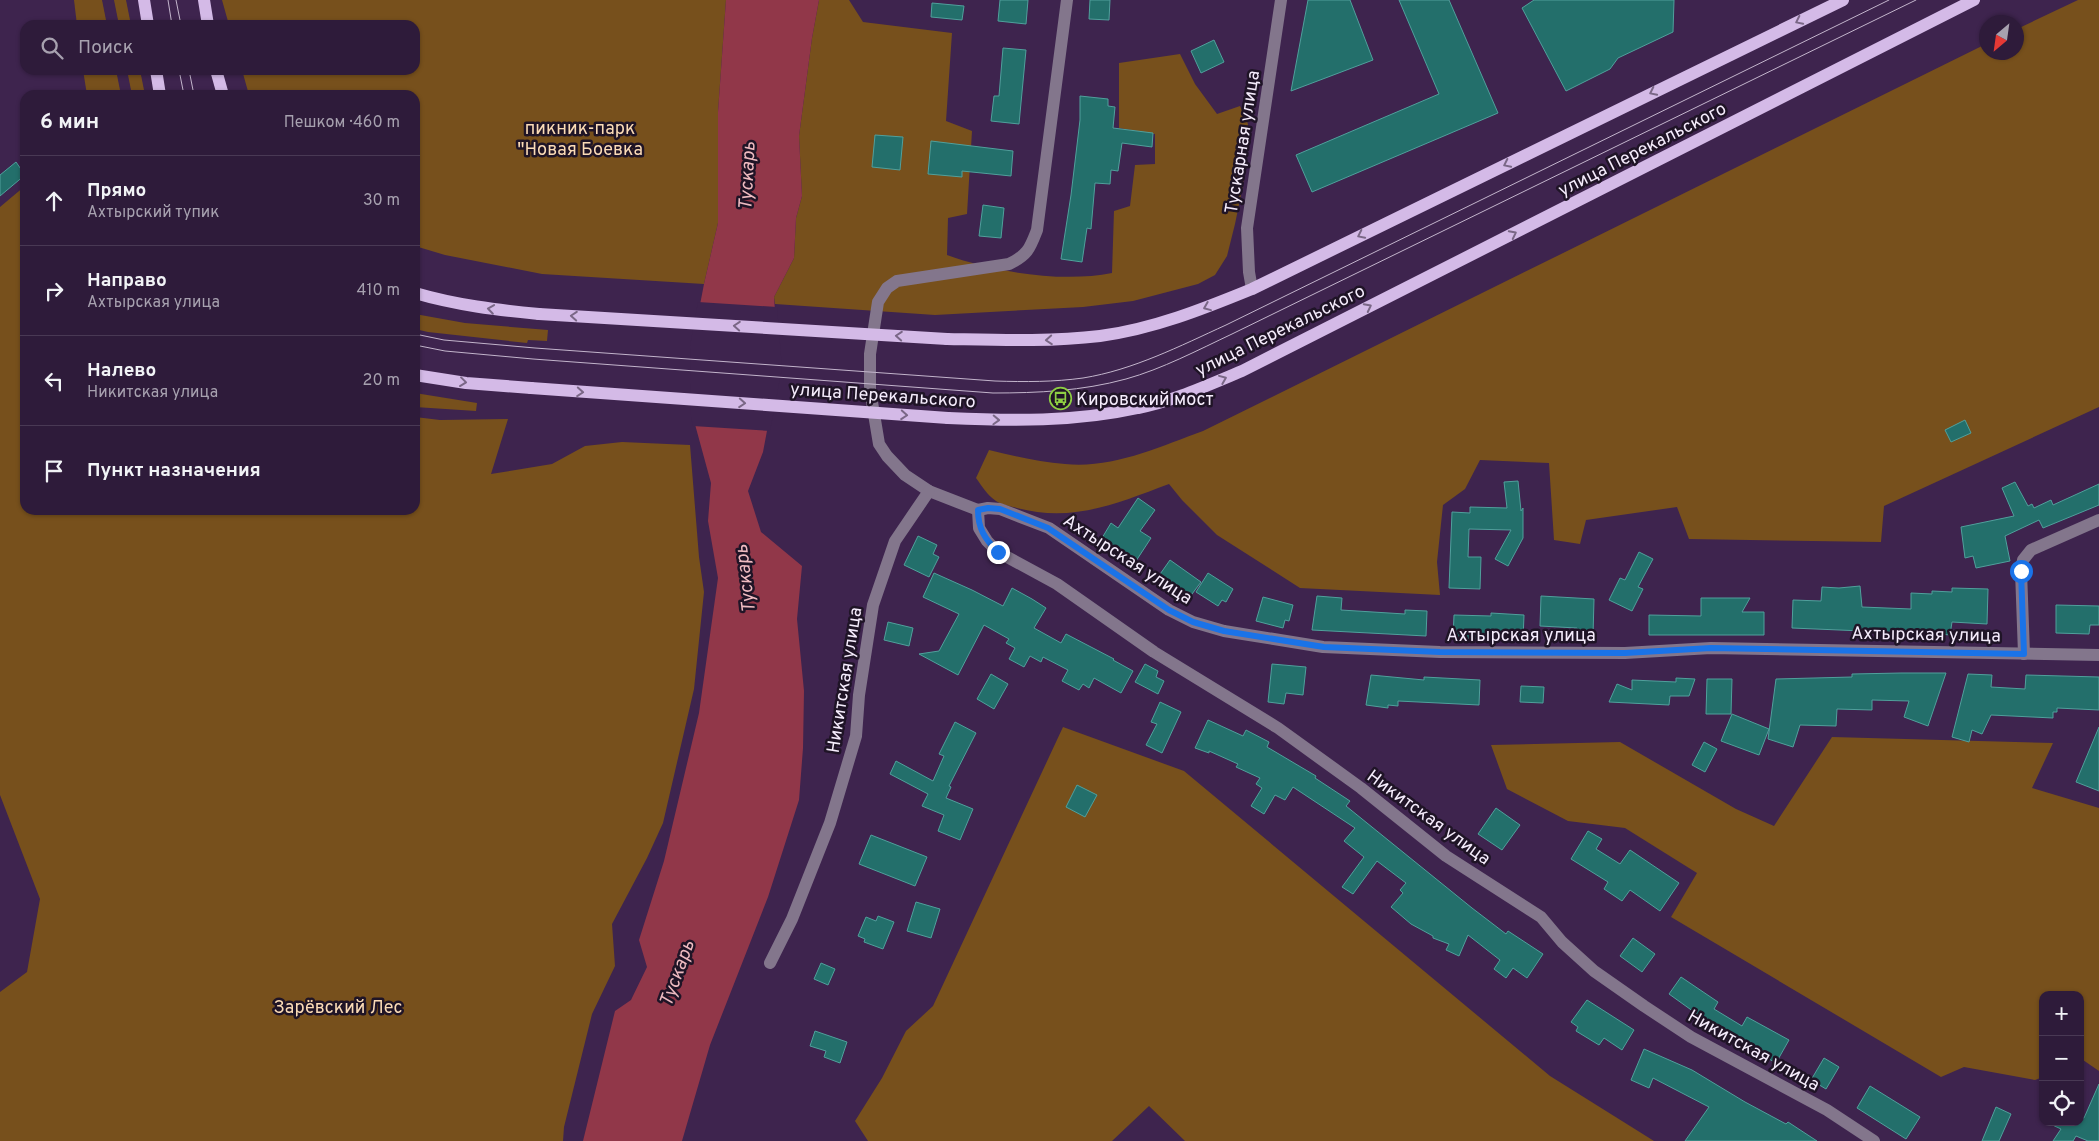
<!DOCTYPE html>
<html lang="ru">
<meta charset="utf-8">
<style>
:root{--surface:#2e1b3a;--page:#362442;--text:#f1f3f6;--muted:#a7a1af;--line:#493954}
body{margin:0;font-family:Overpass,sans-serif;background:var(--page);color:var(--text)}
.controls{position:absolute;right:15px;bottom:15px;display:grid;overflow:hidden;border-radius:10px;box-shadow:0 1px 4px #0004}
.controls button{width:45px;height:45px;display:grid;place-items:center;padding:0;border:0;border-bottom:1px solid var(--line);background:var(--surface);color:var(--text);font:25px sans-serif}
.compass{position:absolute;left:1979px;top:15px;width:45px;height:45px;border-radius:50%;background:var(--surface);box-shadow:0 1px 4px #0004;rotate:209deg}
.stop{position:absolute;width:15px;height:15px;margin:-11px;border:4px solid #1a73e8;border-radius:50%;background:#fff}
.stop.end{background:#1a73e8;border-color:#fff;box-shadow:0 1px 5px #0008}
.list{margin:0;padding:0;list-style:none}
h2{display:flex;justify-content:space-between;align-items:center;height:65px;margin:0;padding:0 20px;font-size:21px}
h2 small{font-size:16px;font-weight:400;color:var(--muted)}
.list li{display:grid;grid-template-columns:32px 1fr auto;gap:15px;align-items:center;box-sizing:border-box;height:90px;padding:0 20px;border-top:1px solid var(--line)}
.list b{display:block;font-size:19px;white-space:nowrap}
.list p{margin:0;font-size:16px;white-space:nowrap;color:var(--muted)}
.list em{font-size:16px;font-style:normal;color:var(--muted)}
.icon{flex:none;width:28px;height:28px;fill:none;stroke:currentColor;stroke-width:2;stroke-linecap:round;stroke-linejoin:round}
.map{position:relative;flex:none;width:2099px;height:1141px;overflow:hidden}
.search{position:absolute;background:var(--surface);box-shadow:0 1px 4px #0004;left:20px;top:20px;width:400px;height:55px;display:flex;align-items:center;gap:12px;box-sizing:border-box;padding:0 18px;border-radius:15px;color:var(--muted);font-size:19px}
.panel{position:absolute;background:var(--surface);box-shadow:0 1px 4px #0004;left:20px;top:90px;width:400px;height:425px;border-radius:15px}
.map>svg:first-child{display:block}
</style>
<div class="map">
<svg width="2099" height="1141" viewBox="0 0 2099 1141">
<rect width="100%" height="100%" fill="#3e244e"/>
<g fill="#77501c">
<path d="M74,0H102L107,25H77Z"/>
<path d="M114,0H126L131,25H119Z"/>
<path d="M222,0H726L718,112V223L704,284L542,274L445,255L415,246V95H249L242,70H415V25H229Z"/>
<path d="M819,0H849L863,22L952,33L946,121L972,131L967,214L948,218L947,255C994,272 1062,283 1112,273L1114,211L1130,206L1135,165L1155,164V134L1119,128V63L1180,54L1195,84L1217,114L1240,106L1248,124L1243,185L1235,224L1227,256L1215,275L1198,284L1133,301L1083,307L935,315L775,304L774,297L794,258L796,218L802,196L799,136L812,38Z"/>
<path d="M2078,0H2099V407L1884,506L1881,542L1689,539L1677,507L1586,520L1580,544L1554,540L1549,463L1480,460L1465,489L1443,505L1437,562L1440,595L1300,588L1217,535L1182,500L1169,484C1118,503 1073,523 1017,508C1011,506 1001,505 996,501C987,495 982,486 976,478L989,450C1014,456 1039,462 1065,464C1112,469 1159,447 1203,431L1986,44V52H2016L2017,29Z"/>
<path d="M83,70H116L121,95H87Z"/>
<path d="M127,70H140L145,95H132Z"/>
<path d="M25,186V510H415V417L440,420L508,419L491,474L552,464L585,446L622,442L690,445L699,557L704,592L694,689L663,823L647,858L612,924L615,966L592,1014L564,1127L563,1141H0V992L27,972L40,899L0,795V207Z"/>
<path d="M415,314L465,323L548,330L547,341L528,340L527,343L428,332L415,329Z"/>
<path d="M415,393L477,403L476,411L415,407Z"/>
<path d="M1063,727L1184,771L1550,1076L1654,1141H1185L1149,1106L1112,1141H868L855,1121L882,1078L906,1031L933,1006Z"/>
<path d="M1832,737L2053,743L2032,788L2099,808V1071L2083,1060L2080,1061V995H2043V1077L2035,1080L1964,1067L1941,1077L1671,917L1697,873L1625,828L1568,821L1507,789L1491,745L1620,742L1736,809L1774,826Z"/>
</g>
<path fill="#913749" d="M726,0H819L812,38L799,136L802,196L796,218L794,258L774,297L779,367L763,452L748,491L761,532L802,566L797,619L804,691L803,748L799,800L768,897L710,1045L682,1141H583L615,1011L631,1000L647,967L639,940L664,861L699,713L718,578L708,521L711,483L693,417L692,346L704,284L718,223V112Z"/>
<path fill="#3e244e" d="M698,302L777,307L782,368L770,431L693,426L691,417L690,346Z"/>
<g fill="#236f6b" stroke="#50a09c">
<path d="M1000,0H1028L1026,24L998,21Z"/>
<path d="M1090,0H1110L1109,20L1089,19Z"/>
<path d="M1308,0H1350L1373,60L1291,91Z"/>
<path d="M1399,0H1449L1498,113L1312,192L1296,155L1439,94Z"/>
<path d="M1534,0H1674L1673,32L1618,58L1610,69L1566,91L1522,8Z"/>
<path d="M932,3L964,6L962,20L931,17Z"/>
<path d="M1214,40L1224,62L1201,73L1191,51Z"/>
<path d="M1003,48L1026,50L1019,124L991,121L994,96H999Z"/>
<path d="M1080,96L1108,99V106L1115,107L1113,128L1153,133L1152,147L1122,143L1118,171L1111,170L1110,184L1095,183L1091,229L1087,228L1082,262L1061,259L1071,195L1080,120Z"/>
<path d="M875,135L903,137L900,170L872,167Z"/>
<path d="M931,141L1013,151L1011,176L962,171V177L928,174Z"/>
<path d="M16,162L25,175L0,196V175Z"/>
<path d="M983,205L1004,208L1001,238L979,236Z"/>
<path d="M1965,420L1971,433L1951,442L1945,430Z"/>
<path d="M1518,481L1521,511L1523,508V538L1508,566L1495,559L1511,530L1469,529L1468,557H1481L1480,589L1449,588L1452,512L1470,513V507L1507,508L1504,482Z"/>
<path d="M2015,482L2028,506L2032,504L2034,508L2051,500L2053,505L2099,484V505L2043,528L2039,520L2005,536L2010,561L1976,568L1973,556L1965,558L1961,527L2014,516L2002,488Z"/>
<path d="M1138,498L1155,510L1140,531L1151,538L1136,561L1102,538L1111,523L1118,528Z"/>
<path d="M918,536L937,545L933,554L939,557L929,577L904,565Z"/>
<path d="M1639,552L1653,559L1638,587L1643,589L1632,611L1609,600L1620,578L1625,580Z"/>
<path d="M1170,560L1201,582L1189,598L1158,577Z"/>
<path d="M934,573L972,590L1003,606L1012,588L1032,599L1046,608L1034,628L1061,643L1066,634L1114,659L1113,660L1133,671L1121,693L1094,678L1089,688L1083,684L1079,690L1062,681L1068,670L1043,657L1041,662L1030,656L1024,667L1009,659L1015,648L1006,643L1009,639L984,625L958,675L919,654L939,651L959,614L923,597Z"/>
<path d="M1208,573L1233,589L1226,602L1222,600L1218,606L1196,592Z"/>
<path d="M1860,586L1862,607L1911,609V593L1932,594V591L1952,592V588L1988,589L1987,624L1952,622L1950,635L1910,631V633L1792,628L1793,600L1821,601L1822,587L1839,588Z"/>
<path d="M1317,596L1342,598L1341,610L1405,614V610L1427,611L1426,636L1312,630Z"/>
<path d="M1541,596L1594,599L1593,636H1577V628L1540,626Z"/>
<path d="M1263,597L1293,605L1289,621L1285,620L1283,628L1256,621Z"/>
<path d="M1701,598H1750L1742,612H1764V635H1649V615L1701,616Z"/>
<path d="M2056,605L2099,606V625H2090L2089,634L2056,633Z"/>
<path d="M1491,613L1524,615L1523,640L1453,638L1454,615L1491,616Z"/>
<path d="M888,622L913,628L909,646L884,640Z"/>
<path d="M1145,664L1158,671L1156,677L1164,681L1158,694L1135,682Z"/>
<path d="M1272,664L1306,667L1303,695L1286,693L1284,704L1268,702Z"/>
<path d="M1901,673H1946L1928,726L1904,717L1909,701L1872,700V710L1837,709L1836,726L1800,725L1793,747L1768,739L1776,679L1852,677V674Z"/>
<path d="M991,674L1008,684L994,709L977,699Z"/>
<path d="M1968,674L1992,675L1991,687L2025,689L2026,675L2099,677V710L2057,708V712H2053V718L1991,715L1982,734L1972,730L1969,742L1952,737Z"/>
<path d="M1371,675L1424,680V677L1480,680L1479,705L1398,701V706L1388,705V708L1366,705Z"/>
<path d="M1676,678L1695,679L1689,696H1670L1669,705L1609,702L1617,684L1632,690V680L1676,682Z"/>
<path d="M1707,679H1732L1731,714H1706Z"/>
<path d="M1521,686L1544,687L1543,703L1520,702Z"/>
<path d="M1160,702L1181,712L1162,753L1146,745L1157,724L1151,722Z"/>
<path d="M1732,714L1769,729L1759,755L1721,741Z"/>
<path d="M1208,720L1243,736L1246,730L1269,742L1267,747L1316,776L1315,778L1350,801L1346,806L1472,908L1506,934L1508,931L1543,954L1527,978L1513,968L1506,978L1494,969L1500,960L1468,935L1459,956L1446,950L1449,944L1433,938V936L1411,924L1391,907L1403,893L1400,890L1406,883L1377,861L1353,894L1342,887L1364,857L1344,841L1355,828L1293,787L1285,800L1275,795L1264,814L1251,806L1262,788L1256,784L1260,778L1236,767L1238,764L1209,751V753L1195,748Z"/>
<path d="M955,722L976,733L949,786L951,787L946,798L973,809L960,840L938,831L944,815L922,806L928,794L890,774L896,761L933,781L944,756L939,754Z"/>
<path d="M2099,727V791L2076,782Z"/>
<path d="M1704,742L1717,749L1705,772L1692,765Z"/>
<path d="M1077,785L1097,795L1085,817L1066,807Z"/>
<path d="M1496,808L1520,825L1502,850L1478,834Z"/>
<path d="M1588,831L1602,839L1596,849L1620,864L1630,850L1679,883L1660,911L1630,890L1622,901L1604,889L1608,882L1571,859Z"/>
<path d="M871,835L927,857L915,886L859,864Z"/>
<path d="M916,902L940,909L931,938L907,931Z"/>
<path d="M878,916L894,922L883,949L864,942L865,939L858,936L866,917L876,921Z"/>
<path d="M1633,938L1655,954L1642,972L1620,956Z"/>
<path d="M821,963L835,969L828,985L814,979Z"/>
<path d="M1681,977L1718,1002L1714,1009L1742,1026L1747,1017L1789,1040L1776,1063L1722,1032L1669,994Z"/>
<path d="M1587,1000L1634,1030L1622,1050L1604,1038L1599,1045L1576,1031L1578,1027L1571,1022Z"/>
<path d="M815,1031L847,1042L840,1063L824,1057L826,1051L810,1046Z"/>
<path d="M1644,1049L1692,1070L1745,1102L1786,1124L1788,1122L1817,1141H1685L1709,1107L1653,1078L1649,1088L1631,1080Z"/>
<path d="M1824,1058L1839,1067L1826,1089L1811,1080Z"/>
<path d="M2099,1084V1141H2088L2076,1136L2073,1141H2053L2061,1129L2046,1122H2080V1117L2084,1118Z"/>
<path d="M1870,1086L1920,1117L1906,1139L1857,1108Z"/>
<path d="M1996,1107L2011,1114L1999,1141H1982Z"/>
</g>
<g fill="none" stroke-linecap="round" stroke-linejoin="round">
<g stroke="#83768c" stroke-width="12">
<path d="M1252,289L1249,272L1247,228L1281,0"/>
<path d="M978,510L988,508L1000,509L1049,528L1169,610L1193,622L1224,631L1323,647L1440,652L1625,653L1711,648L2099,655"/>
<path d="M978,510L979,528L987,541L998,552L1057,584L1154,652L1278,728L1361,788L1446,856L1541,917L1562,942L1594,971L1644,1006L1691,1037L1827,1110L1874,1141"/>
<path d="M978,510L929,491L905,475L887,456L879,444L870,390V354L878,302L887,288L897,281L1009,264C1028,255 1030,248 1037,230L1067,0"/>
<path d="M2024,654L2021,571L2023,560L2031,550L2099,520"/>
<path d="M770,963L792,919L830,823L856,736L859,695L873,605L895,541L929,491"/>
</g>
<g stroke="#d4bae7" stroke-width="12">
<path d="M144,0L148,25"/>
<path d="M204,0L208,25"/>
<path d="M156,70L160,95"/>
<path d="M216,70L223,95"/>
<path d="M415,293C456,305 497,310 539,314"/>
<path d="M947,339C998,340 1049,342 1100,336C1153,329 1203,309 1252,289L1843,0"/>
<path d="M415,375L466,383L531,388"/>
<path d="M948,418C1011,421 1075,422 1138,408C1174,401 1208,385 1242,371L1974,0"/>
</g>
<g stroke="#c3b5cc" stroke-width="1">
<path d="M168,0L172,25"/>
<path d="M176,0L181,25"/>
<path d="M179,70L184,95"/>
<path d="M189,70L194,95"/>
<path d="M415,334L444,340L535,348L995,381C1025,382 1054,382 1083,378C1133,370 1180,346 1226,325L1889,0"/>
<path d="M415,345L445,351L533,359L993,393C1038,393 1082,391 1126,379C1162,369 1198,350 1232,334L1916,0"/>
</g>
<g stroke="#d4bae7" stroke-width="12">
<path d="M539,314L947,339"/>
<path d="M531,388L948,418"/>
</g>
</g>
<defs><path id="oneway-chevron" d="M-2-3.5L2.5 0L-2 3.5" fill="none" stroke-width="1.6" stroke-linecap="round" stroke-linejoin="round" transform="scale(1.25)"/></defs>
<g stroke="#7a6786">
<use href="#oneway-chevron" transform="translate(1799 21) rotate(154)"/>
<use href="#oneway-chevron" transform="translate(1653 92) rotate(154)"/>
<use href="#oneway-chevron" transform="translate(1507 164) rotate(154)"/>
<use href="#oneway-chevron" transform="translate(1513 234) rotate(-27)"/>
<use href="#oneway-chevron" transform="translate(1361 235) rotate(154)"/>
<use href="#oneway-chevron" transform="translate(1207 307) rotate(158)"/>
<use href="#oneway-chevron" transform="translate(1368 307) rotate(-27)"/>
<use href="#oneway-chevron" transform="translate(491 309) rotate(-172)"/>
<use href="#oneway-chevron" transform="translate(574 316) rotate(-176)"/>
<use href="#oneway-chevron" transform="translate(737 326) rotate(-176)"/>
<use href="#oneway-chevron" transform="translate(899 336) rotate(-176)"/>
<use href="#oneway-chevron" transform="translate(1049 340) rotate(176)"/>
<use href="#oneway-chevron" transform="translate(1223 379) rotate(-22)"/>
<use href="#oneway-chevron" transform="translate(463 382) rotate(7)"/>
<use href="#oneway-chevron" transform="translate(580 392) rotate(4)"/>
<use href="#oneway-chevron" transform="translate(742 403) rotate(4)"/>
<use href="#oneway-chevron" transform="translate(904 415) rotate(4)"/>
<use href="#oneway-chevron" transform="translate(996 420) rotate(2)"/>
</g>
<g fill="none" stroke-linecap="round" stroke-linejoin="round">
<path stroke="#1a73e8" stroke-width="6" d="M998,552C985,539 978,529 978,510L988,508L1000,509L1048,528L1169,610L1193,622L1224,631L1324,647L1440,652L1625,653L1711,648L2024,654L2021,571"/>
</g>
<defs>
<symbol id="bus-ring" viewBox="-11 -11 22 22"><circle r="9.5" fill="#1f1426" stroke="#8ece43" stroke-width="1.5"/><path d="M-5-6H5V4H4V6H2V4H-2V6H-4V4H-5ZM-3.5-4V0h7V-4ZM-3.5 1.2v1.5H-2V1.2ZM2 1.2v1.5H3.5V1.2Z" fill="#8ece43"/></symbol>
</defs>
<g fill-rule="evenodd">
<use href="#bus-ring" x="1048" y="386" width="25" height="25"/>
</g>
<g text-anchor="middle" stroke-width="5" stroke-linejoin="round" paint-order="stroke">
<g font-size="18" fill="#fbdbb6" stroke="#1f1426">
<text x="580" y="134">пикник-парк<tspan x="580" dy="21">"Новая Боевка</tspan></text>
<text x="338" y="1013">Зарёвский Лес</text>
</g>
<g font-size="18" fill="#f5ecfc" stroke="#1f1426">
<text transform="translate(1242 142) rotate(-81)" y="6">Тускарная улица</text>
<text transform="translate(1642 149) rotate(-27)" y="6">улица Перекальского</text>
<text transform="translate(1280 330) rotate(-26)" y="6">улица Перекальского</text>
<text transform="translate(883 395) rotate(4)" y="6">улица Перекальского</text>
<text transform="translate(1128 559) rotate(33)" y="6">Ахтырская улица</text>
<text transform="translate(1926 634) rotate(1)" y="6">Ахтырская улица</text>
<text x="1521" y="641">Ахтырская улица</text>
<text transform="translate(844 680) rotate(-81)" y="6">Никитская улица</text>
<text transform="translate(1429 817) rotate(36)" y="6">Никитская улица</text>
<text transform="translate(1754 1050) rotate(29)" y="6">Никитская улица</text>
</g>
<g font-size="18" fill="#f5ecfc" stroke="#1f1426" text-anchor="start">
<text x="1076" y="405">Кировский мост</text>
</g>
<g font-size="19" font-style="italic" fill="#efbbc1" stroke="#1f1426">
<text transform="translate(746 176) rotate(-87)" y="7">Тускарь</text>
<text transform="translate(744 579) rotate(-97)" y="7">Тускарь</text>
<text transform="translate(676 973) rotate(-70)" y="7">Тускарь</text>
</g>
</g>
</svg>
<div class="controls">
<button>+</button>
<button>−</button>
<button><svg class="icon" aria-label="locate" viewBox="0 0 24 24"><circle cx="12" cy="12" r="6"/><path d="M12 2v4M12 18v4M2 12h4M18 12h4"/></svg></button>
</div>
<svg class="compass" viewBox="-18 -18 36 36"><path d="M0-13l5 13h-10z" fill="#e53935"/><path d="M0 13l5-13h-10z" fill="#a7a1af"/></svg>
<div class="stop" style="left:2021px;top:571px"></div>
<div class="stop end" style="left:998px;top:552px"></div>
<div class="search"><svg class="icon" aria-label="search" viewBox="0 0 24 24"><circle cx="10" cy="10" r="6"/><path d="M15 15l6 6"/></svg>Поиск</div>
<section class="panel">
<h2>6 мин<small>Пешком · 460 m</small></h2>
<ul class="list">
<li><svg class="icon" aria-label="ahead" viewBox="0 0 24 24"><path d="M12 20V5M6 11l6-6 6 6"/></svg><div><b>Прямо</b><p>Ахтырский тупик</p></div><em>30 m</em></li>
<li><svg class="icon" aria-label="right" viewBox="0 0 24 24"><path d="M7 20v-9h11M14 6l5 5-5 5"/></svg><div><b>Направо</b><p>Ахтырская улица</p></div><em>410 m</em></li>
<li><svg class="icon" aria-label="left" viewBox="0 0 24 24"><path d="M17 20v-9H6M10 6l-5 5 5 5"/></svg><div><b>Налево</b><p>Никитская улица</p></div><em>20 m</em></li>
<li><svg class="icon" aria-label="arrive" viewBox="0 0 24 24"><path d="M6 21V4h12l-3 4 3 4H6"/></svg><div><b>Пункт назначения</b></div></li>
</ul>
</section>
</div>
